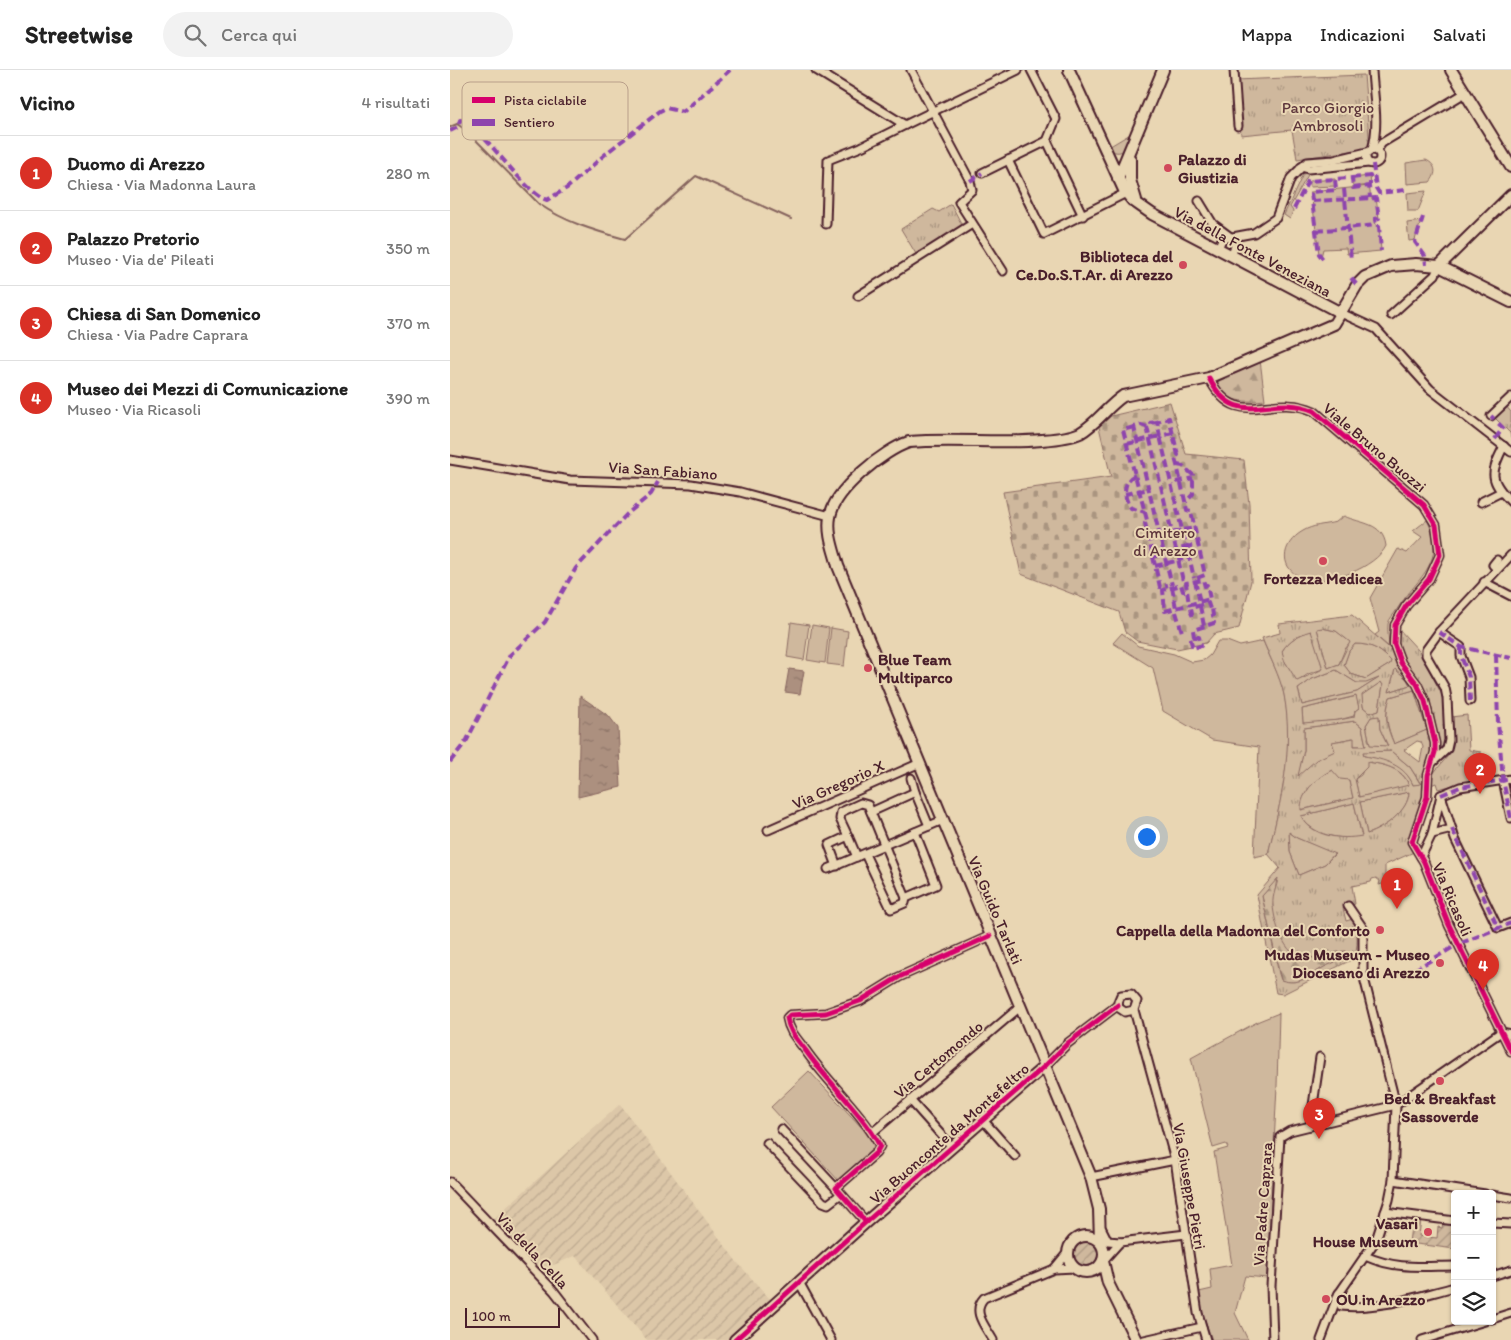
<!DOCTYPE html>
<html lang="it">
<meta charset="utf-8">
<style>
:root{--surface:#fff;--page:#f2f2f2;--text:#222;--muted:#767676;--line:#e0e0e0;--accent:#d93025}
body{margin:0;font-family:Itim,sans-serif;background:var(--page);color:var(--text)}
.controls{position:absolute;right:15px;bottom:15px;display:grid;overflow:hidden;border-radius:5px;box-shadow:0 1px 4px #0004}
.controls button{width:45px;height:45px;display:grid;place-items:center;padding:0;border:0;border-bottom:1px solid var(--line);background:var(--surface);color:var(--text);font:25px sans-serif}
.scale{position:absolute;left:15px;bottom:12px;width:95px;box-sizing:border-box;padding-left:5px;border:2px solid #4a1f2b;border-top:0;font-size:14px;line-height:18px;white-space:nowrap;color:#4a1f2b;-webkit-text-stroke:4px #e9d6b3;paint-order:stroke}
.you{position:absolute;left:696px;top:766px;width:18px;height:18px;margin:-12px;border:4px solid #fff;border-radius:50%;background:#1a73e8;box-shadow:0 0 0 8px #1a73e833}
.badge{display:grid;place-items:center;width:32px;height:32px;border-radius:50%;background:var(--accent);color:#fff;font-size:16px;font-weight:700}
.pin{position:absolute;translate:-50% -41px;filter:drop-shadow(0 1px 2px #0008)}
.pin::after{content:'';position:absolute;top:26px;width:18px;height:15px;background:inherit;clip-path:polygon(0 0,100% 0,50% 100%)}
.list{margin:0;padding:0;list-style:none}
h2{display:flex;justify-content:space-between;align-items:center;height:65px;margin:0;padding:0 20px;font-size:21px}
h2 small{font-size:16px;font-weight:400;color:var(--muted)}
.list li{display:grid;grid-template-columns:32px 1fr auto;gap:15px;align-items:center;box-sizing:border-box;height:75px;padding:0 20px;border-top:1px solid var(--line)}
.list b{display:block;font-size:19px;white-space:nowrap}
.list p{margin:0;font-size:16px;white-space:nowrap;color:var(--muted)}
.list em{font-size:16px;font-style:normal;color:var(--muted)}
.icon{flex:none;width:28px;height:28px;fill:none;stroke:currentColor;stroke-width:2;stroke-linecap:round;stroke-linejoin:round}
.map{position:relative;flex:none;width:1061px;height:1270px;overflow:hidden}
header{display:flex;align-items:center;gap:30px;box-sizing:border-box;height:70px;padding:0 25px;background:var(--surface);border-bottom:1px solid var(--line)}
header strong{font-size:24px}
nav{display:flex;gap:28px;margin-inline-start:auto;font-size:18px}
.search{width:350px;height:45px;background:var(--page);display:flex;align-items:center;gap:12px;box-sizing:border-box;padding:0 18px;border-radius:28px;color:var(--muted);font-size:19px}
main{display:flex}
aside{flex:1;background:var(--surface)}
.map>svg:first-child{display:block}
</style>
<header>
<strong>Streetwise</strong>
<div class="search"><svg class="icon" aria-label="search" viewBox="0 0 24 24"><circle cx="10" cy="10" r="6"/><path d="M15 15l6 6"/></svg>Cerca qui</div>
<nav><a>Mappa</a><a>Indicazioni</a><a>Salvati</a></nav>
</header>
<main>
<aside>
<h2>Vicino<small>4 risultati</small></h2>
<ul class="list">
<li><span class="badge">1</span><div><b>Duomo di Arezzo</b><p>Chiesa · Via Madonna Laura</p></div><em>280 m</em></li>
<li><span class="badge">2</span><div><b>Palazzo Pretorio</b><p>Museo · Via de' Pileati</p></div><em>350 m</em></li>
<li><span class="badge">3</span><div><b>Chiesa di San Domenico</b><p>Chiesa · Via Padre Caprara</p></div><em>370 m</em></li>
<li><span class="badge">4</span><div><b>Museo dei Mezzi di Comunicazione</b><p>Museo · Via Ricasoli</p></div><em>390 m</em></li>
</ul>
</aside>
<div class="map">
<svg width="1061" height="1270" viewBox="0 0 1061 1270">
<defs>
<pattern id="industrial-furrows" width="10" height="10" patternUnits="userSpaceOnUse" patternTransform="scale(1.25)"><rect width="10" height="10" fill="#dcc7a8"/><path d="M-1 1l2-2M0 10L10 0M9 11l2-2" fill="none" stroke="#beaa91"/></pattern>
<pattern id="forest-firs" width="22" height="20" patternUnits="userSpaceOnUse" patternTransform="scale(1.25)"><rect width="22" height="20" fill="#cfb89d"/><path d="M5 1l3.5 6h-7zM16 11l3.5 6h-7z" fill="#aa9580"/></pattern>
<pattern id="cemetery-stones" width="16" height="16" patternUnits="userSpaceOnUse" patternTransform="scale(1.25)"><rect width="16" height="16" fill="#cfb89d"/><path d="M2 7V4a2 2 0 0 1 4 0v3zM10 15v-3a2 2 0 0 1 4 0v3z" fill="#aa9580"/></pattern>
<pattern id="park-tufts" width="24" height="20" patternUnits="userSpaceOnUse" patternTransform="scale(1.25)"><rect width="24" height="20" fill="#cfb89d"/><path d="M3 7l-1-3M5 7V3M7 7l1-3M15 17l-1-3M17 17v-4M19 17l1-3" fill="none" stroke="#aa9580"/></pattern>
<pattern id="garden-furrows" width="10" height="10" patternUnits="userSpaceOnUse" patternTransform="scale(1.25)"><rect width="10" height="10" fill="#cfb89d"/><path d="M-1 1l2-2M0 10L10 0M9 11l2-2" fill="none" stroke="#aa9580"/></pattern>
<pattern id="water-ripples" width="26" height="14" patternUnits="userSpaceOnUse" patternTransform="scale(1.25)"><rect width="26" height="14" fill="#ac907f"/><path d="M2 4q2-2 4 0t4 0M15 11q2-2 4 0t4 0" fill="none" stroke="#8e7568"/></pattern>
</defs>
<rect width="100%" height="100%" fill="#e9d6b3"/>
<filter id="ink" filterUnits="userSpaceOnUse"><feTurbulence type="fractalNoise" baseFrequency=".02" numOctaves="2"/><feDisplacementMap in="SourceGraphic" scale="10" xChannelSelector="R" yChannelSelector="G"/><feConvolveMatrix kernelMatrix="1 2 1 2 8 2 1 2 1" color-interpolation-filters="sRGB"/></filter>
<g filter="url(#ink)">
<path fill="url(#industrial-furrows)" d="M170,1034L287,1192L329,1239L296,1270H197L125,1186L91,1200L39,1153Z"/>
<g fill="#cfb89d" stroke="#8c6c64">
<path d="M682,63C677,77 673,89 657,78Z"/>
<path d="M976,90C987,95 987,104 980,112L957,114L956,93Z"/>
<path d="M854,102L859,103L840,137L843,141L840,149L834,145Z"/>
<path d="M920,106L921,115L903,117L902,108Z"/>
<path d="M885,109L886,116L860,117V111Z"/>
<path d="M919,116L921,128H926L929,148L925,149L926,155L929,156L931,181L897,184L896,178L873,179L871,187L869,184L861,122Z"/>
<path d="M976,121L968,141H958L957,123Z"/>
<path d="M971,151L965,170L959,171L957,153Z"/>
<path d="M894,446C911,454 933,452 936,476C926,497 878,516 856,509C828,501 830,474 853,461C863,455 874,455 886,452C889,450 890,448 894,446Z"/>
<path d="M977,450C999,492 965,509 946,541C944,544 939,549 938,554C937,560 939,570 939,577L925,565L929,562L920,528L948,479L957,483L972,467L963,461Z"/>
<path d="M341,552L359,555L354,590L337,587Z"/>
<path d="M362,555L379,558L375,593L357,590Z"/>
<path d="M381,558L398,561L394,596L377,594Z"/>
<path d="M872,558L886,561L901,572L895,579L889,594L878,598L867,559Z"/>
<path d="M862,561L873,599L858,604L847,612L834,590L832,581C839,570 849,564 862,561Z"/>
<path d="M672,563L688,576L724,584L742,592L754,590L760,585L768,571H777L790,576L813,571C820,588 830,606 834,624C845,679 831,731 818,784L804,787L809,677L762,670L713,641L703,598L663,573Z"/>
<path d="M905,574C921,574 930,579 941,591L940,594L916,609L901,604L894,595L899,581Z"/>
<path d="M945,599L957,609L960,615L939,622Z"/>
<path d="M886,600L907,613L929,608L907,622L852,635L848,619L862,609Z"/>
<path d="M931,612L933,615L929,640L920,643L913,637L911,625Z"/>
<path d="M964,620L977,660L944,674C937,656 934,645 940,627Z"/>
<path d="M907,626L909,638L905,641L904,646L889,650L853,654L852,639Z"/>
<path d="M929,645L930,659L938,677L920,676L916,655L921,647Z"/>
<path d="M905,651L912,657L916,676H904L903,668L883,672L885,681L847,707L854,680V658Z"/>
<path d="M913,681H941L960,697L971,715H963C956,698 932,689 914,686Z"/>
<path d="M917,692C933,694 953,698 959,716L909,727L905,709L911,705Z"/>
<path d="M882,700L899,710L903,728L850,740C850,723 867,707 882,700Z"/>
<path d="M959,722C959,741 934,758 917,764L910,732Z"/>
<path d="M904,733L912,767C891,770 862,766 851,746Z"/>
<path d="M839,762L847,768L885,783L875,794L849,805L840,782Z"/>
<path d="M829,943L827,1016L817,1208L795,1206L785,1243L798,1270H762L752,1242L749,1222L762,1219L760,1199L782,1195L764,1082L778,1078L776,1074L763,1078L741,988L809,951Z"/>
<path d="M359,1001L428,1075L389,1111L321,1037Z"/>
</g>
<g fill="url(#forest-firs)" stroke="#8c6c64">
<path d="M810,290L815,330C797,332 775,334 768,313L770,308Z"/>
<path d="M827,808L823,836L852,888H867L896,881C892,892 880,893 871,899C857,907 849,916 831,910L812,826Z"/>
</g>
<path fill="url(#cemetery-stones)" stroke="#8c6c64" d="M720,332L736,384L794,390L799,434L801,511L789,558L764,564L756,573L727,579L687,571L675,562L669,542L571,504L553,422L661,407L649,357L661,346Z"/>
<g fill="url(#park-tufts)" stroke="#8c6c64" fill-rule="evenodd">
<path d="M914,5L920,78L847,89L842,60L791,65L785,10Z"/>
<path d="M501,134L512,155L466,184L451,159L483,139L489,142Z"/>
<path d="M1055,335L1061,342V367L1060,363L1043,346Z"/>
<path d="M902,545L946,584L967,614L985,673L977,727L962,767L966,781L935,795V813L929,815L930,811L926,808L922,809L921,812L902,816L905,834L893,838L896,851L903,849C908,860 909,878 903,889L833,924L826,923L807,825L830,798L818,784C831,731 844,679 834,625C830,606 819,586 812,568L830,563L829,554ZM872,558L886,561L900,572L889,594L878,598L867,559ZM861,561L873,599L847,611L834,590L832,581C839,570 849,564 861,561ZM905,574C921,574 930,579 941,591L940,594L916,609L901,604L894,595L899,581ZM945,599L957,609L960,615L939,622ZM886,600L907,613H916L929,608L907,622L852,635L848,619L862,609ZM931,612L933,615L929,640L920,643L913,637L912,625ZM964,620L977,660L944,674C936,656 934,645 940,627ZM906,626L909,638L905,641L904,647L889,650L853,653L852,639ZM929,646L930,659L938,676L920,675L916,655L921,647ZM905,651L912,657L916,676H904V668L882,672L885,681L866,690L848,706L854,680V658ZM967,671L971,672L973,677L970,692L954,680ZM941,681L960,697L971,714L963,715C955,695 934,689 914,686L913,682ZM917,692C933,694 953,698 959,715L909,727L905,709L917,697ZM882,700L890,709L899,710L903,728L851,740C850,723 867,707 882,700ZM959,722C959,741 933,759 917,764L910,732ZM904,733L912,766C891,770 862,767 851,746ZM839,762L847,768L885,784L875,794L849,805L840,782ZM828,808C827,817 822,825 823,835C824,852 834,886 854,888C869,889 884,881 896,881C892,892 880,893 871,899C857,907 849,916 831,910L829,904L812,826Z"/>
<path d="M947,557L970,582L993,627L996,664L994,674L987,682C988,665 985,643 976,628C962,602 946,589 947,557Z"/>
<path d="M1017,645L1019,680L1031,682L1032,693L1028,694V709L988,719L986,713L981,715L982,705L1002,681L1001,647Z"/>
</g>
<g fill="url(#garden-furrows)" stroke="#8c6c64">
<path d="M962,1148L971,1149L969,1166L987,1168L988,1157L992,1158L993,1152L1005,1154V1179L959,1173Z"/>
<circle cx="636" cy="1184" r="12"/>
</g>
<g fill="url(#water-ripples)" stroke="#85635d">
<path d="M339,599L354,601L350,624L335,622Z"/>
<path d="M130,626L159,646L168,658L171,717L128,727Z"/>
</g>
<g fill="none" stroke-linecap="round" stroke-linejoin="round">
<g stroke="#85635d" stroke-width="2">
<path d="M0,57L7,54L16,60L89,134C115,152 145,161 175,169L246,106L341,149"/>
<path d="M88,1209L113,1238"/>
</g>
<defs>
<g id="street">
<path d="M366,0L455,55L568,0"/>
<path d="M461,0L520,111L522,120L509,132L553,201"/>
<path d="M581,0L606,49L597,71L633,146"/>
<path d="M784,0L788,56"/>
<path d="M922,79C930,55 923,25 922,0"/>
<circle cx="923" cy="87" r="7"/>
<path d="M927,80L932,73L1015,23"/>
<path d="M558,90L594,164L676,123"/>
<path d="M851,97L858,99L919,93"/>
<path d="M532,103L597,71"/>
<path d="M749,131L763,154L782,168L785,176L781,186"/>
<path d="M376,154L378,90L411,77L455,55"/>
<path d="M768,179L772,169L804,163L826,148L841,108L857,92L884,90L917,82"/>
<path d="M408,226L522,154"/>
<path d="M891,243L926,259L980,319L1061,382"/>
<path d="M941,245L985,205L989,196"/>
<path d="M759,308C787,363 820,321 864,341L974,435L986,455L990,485L979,509L956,536L945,555L944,574L951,593L967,614L975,631L985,673V682L978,705L977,727L962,772L974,792L999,855L1061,981"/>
<path d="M1041,346L1061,327"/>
<path d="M1054,376C1040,403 1039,410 1061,432"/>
<path d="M0,390L120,410L241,414L290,422L380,446"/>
<path d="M1031,432L1051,422"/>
<path d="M1047,499L1043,495L1047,490"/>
<path d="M1034,512L1061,526"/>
<path d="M989,562L1011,577V586L1019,607L1020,631"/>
<path d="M982,693L997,679L999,670L997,628L995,618L976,585V580L989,562L1061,485"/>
<path d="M461,708L465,722"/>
<path d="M1053,710L1061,748"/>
<path d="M991,725L1005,769L1048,858L1061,853"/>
<path d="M991,725L1010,717L1061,709"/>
<path d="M421,742L465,722L479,756"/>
<path d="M318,760L470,693"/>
<path d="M982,764L1002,759"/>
<path d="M398,766L390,749L391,742L411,733L418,735L456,828L486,815L465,762"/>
<path d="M415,784L441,839L455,833L456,828"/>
<path d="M971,787L982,764L991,725"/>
<path d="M387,796L379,775L398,766L407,787"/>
<path d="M378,799L493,750"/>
<path d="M684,940L675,942L669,938L668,932L671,925L681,924L687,931L684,940L725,1090L748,1243L756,1270"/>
<path d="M1051,962L1061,964"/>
<path d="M595,996L618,973L668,935"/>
<path d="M461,1031L502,1077"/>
<path d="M533,1050L565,1086"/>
<path d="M860,1056L870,987"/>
<path d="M331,1059L386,1118"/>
<path d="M423,1062L570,937"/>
<path d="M317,1073L373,1132L378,1134L391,1124"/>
<path d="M641,1107L725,1090"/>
<path d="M943,1110L1035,1124"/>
<path d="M0,1112L104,1221L142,1270"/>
<path d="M1042,1125L1061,1128"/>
<path d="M935,1142L1005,1151"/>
<path d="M416,1152L386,1118L426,1083L430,1076C411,1041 379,1014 356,981C348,970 339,962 337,948L340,945L376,943L410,931L449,907L540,866"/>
<path d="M1042,1153L1061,1154"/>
<path d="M652,1159L658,1171L670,1172L736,1164"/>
<path d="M915,1186C947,1200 972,1196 1005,1196"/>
<path d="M653,1191L670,1172"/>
<path d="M604,1199L618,1182"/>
<path d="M1042,1206L1061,1200"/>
<path d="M349,1212L381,1270"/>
<path d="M889,1223L893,1226L891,1236C929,1240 968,1226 1005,1217"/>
<path d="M1042,1249L1061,1243"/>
<path d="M543,1270C536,1257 521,1242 534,1228L604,1199L625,1198"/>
<path d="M694,1270L752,1257"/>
<path d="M823,1270L821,1216L830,1067L840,1061L946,1035L1051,962"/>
<path d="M871,1270L888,1225L926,1170L939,1130L943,1110L946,1035L913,904V858L898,836"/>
<path d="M972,1270L1035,1251"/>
</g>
<g id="secondary">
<path d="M619,0L674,120L682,130L702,144L891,243"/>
<path d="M1001,0L1061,97"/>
<path d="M680,89V110L686,130"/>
<path d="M668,108L713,0"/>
<path d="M989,196L1061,125"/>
<circle cx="636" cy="1184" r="18"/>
<path d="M650,1171L649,1139L641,1107L388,496C384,480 377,464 380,447C384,420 434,380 459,372C503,368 548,374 592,370C604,369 619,368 630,363C647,353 657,337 673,326L759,308L884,254L907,215L915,207L941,196L966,194L989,196L1061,232"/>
<path d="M653,1191L658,1213L686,1270"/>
<path d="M285,1270L416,1152L595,996"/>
</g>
</defs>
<use href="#street" stroke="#4a1f2b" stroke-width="11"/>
<use href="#secondary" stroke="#4a1f2b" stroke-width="14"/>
<use href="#street" stroke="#e9d6b3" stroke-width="7"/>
<use href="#secondary" stroke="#e9d6b3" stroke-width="10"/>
<g stroke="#8e44ad" stroke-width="4" stroke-dasharray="8 4" stroke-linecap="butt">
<path d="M0,61L8,57L10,50C27,49 73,123 97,130L117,118L159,81L210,41L216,38L233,42L280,0"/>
<path d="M923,94L926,118L929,123L955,120"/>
<path d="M902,108L920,106V115"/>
<path d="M520,111L532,103"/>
<path d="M894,119L901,189"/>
<path d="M862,131L861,122L886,120L885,109L902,108L903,118L919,116L920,128"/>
<path d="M844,139L858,111L885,109"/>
<path d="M973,147L965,172L975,186L976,195"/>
<path d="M866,161L926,155"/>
<path d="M873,189L869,184L862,131L926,128L929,148L925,149L926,155L929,156L931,181"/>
<path d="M901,208L907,215"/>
<path d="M1041,346L1044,349"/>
<path d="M707,352L699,353L697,357L691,355L684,357L714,484L726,480L733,511"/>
<path d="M684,357L673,360L697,450L695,453L703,487L714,484"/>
<path d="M697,357L726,480L737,477L744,508"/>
<path d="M723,363L710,366L707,352L719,348L728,385L725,388L727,395L737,440L741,441L748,474L737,477L732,460L745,458"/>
<path d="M1045,369L1053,358L1048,353"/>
<path d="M677,374L710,366L732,460L699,470"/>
<path d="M727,395L733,396L743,405V424L736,432"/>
<path d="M685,405C672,411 673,428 681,438L695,442"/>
<path d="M726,412L743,408"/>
<path d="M675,424L695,420"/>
<path d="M703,487L710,517L718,515"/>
<path d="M715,488L722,515"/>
<path d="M705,496L734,489"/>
<path d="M747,508L755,505L748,474"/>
<path d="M745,511L750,532"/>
<path d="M722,517L726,538"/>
<path d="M735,521H733L731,515L713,520L715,541L760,529L757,515L755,516L753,510L736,513L739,535"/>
<path d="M750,536L754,556"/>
<path d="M726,542L732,562"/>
<path d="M740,545L742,544L741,538L758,533L760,539L762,538L764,553L743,560L744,567L740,568L743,578L751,576L749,567H744"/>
<path d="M989,562L1011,577L1061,588"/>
<path d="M1011,577V586L1019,607L1020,631"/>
<path d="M1046,585L1048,653L1053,710L1061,748"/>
<path d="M0,692L17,670L60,585L95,552L126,498L177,444L201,424L208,412"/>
<path d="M991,725L1010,717L1061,709"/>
<path d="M1002,759L1048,858"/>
<path d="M1011,873L1061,853"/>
<path d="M964,900L1007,875"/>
</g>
<defs>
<g id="cycleway">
<path d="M759,308C787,363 820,321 864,341L974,435L986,455L990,485L979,509L956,536L945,555L944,574L951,593L967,614L975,631L985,673V682L978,705L977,727L962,772L974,792L999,855L1061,981"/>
<path d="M416,1152L386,1118L426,1083L430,1076C411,1041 379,1014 356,981C348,970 339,962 337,948L340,945L376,943L410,931L449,907L540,866"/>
<path d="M285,1270L416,1152L595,996L618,973L668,935"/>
</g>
</defs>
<use href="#cycleway" stroke="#e9d6b3" stroke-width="8"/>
<use href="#cycleway" stroke="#d6006c" stroke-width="5"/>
</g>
</g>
<g fill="#d1495b" stroke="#e9d6b3" stroke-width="2">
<circle cx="718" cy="98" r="5"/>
<circle cx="733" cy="195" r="5"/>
<circle cx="873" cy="491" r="5"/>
<circle cx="418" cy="598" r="5"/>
<circle cx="930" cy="860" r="5"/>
<circle cx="990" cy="893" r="5"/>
<circle cx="990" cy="1011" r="5"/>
<circle cx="978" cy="1162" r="5"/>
<circle cx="876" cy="1229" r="5"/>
</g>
<g text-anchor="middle" stroke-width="4" stroke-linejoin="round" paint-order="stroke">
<g font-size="16" fill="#5e363c" stroke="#e9d6b3">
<text x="878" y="43">Parco Giorgio<tspan x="878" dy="18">Ambrosoli</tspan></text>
<text x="715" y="468">Cimitero<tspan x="715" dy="18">di Arezzo</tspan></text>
</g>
<g font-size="16" font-weight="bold" fill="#4a1f2b" stroke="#e9d6b3" text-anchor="end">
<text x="728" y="95" text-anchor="start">Palazzo di<tspan x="728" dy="18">Giustizia</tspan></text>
<text x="723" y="192">Biblioteca del<tspan x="723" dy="18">Ce.Do.S.T.Ar. di Arezzo</tspan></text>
<text x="873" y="514" text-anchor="middle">Fortezza Medicea</text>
<text x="428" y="595" text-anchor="start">Blue Team<tspan x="428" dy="18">Multiparco</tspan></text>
<text x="920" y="866">Cappella della Madonna del Conforto</text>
<text x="980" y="890">Mudas Museum - Museo<tspan x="980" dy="18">Diocesano di Arezzo</tspan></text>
<text x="990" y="1034" text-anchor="middle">Bed &amp; Breakfast<tspan x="990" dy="18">Sassoverde</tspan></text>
<text x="968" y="1159">Vasari<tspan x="968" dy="18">House Museum</tspan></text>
<text x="886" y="1235" text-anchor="start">OU in Arezzo</text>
</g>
<g font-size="16" fill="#4a1f2b" stroke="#e9d6b3">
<text transform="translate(803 181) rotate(28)" y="6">Via della Fonte Veneziana</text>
<text transform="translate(925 377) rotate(40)" y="6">Viale Bruno Buozzi</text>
<text transform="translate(213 400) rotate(4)" y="6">Via San Fabiano</text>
<text transform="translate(388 714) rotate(-24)" y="6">Via Gregorio X</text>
<text transform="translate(1003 829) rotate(67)" y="6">Via Ricasoli</text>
<text transform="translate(546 840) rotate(67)" y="6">Via Guido Tarlati</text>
<text transform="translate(488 989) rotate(-40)" y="6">Via Certomondo</text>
<text transform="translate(499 1063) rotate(-41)" y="6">Via Buonconte da Montefeltro</text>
<text transform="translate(740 1116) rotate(80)" y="6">Via Giuseppe Pietri</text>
<text transform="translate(812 1134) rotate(-86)" y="6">Via Padre Caprara</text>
<text transform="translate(83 1180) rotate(47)" y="6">Via della Cella</text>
</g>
</g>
<rect x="12" y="12" width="166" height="58" rx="8" fill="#e9d6b3" stroke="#b99f8a" stroke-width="1"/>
<rect x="22" y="27" width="23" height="6" fill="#d6006c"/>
<rect x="22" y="49" width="23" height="7" fill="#8e44ad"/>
<g font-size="14" fill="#4a1f2b">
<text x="54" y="35">Pista ciclabile</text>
<text x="54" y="57">Sentiero</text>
</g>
</svg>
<div class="controls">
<button>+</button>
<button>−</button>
<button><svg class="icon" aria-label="layers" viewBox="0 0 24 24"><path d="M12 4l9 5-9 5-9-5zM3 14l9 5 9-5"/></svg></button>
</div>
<div class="scale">100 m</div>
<div class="you"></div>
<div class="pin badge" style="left:947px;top:839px">1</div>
<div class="pin badge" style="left:1030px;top:724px">2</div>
<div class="pin badge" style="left:869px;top:1069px">3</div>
<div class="pin badge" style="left:1033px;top:920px">4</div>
</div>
</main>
